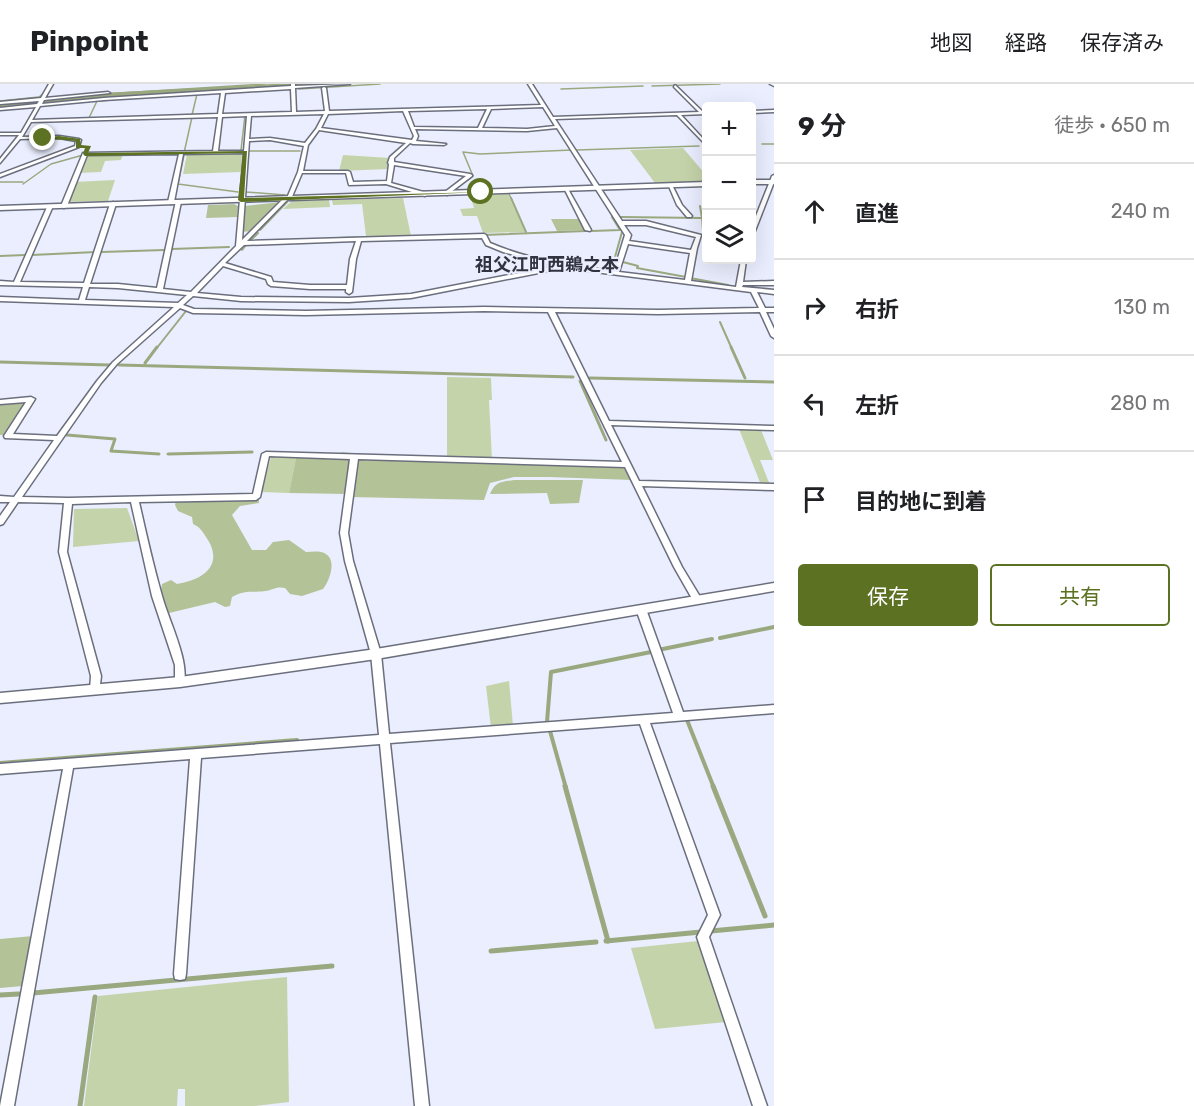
<!DOCTYPE html>
<html lang="ja">
<meta charset="utf-8">
<style>
:root{--surface:#fff;--page:#f6f6f6;--text:#202124;--muted:#757577;--line:#e0e0e0;--accent:#5c7121}
body{margin:0;font-family:Rubik,"Noto Sans JP",sans-serif;background:var(--page);color:var(--text)}
.controls{position:absolute;right:18px;top:18px;display:grid;overflow:hidden;border-radius:6px;box-shadow:0 6px 24px #0002}
.controls button{width:54px;height:54px;display:grid;place-items:center;padding:0;border:0;border-bottom:2px solid var(--line);background:var(--surface);color:var(--text);font:30px sans-serif}
.stop{position:absolute;width:18px;height:18px;margin:-14px;border:4px solid #5c7121;border-radius:50%;background:#fff}
.stop.end{background:#5c7121;border-color:#fff;box-shadow:0 2px 6px #0008}
.list{margin:0;padding:0;list-style:none}
h2{display:flex;justify-content:space-between;align-items:center;height:78px;margin:0;padding:0 24px;font-size:26px}
h2 small{font-size:20px;font-weight:400;color:var(--muted)}
.list li{display:grid;grid-template-columns:39px 1fr auto;gap:18px;align-items:center;box-sizing:border-box;height:96px;padding:0 24px;border-top:2px solid var(--line)}
.list b{display:block;font-size:22px;white-space:nowrap}
.list em{font-size:20px;font-style:normal;color:var(--muted)}
.actions{display:flex;gap:12px;padding:18px 24px}
.actions a{flex:1;padding:14px 0;border:2px solid var(--accent);border-radius:6px;text-align:center;font-size:21px;color:var(--accent)}
.actions .main{background:var(--accent);color:#fff}
.icon{flex:none;width:33px;height:33px;fill:none;stroke:currentColor;stroke-width:2;stroke-linecap:round;stroke-linejoin:round}
.map{position:relative;flex:none;width:774px;height:1022px;overflow:hidden}
header{display:flex;align-items:center;gap:36px;box-sizing:border-box;height:84px;padding:0 30px;background:var(--surface);border-bottom:2px solid var(--line)}
header strong{font-size:28px}
nav{display:flex;gap:33px;margin-inline-start:auto;font-size:21px}
main{display:flex}
aside{flex:1;background:var(--surface)}
.map>svg:first-child{display:block}
</style>
<header>
<strong>Pinpoint</strong>
<nav><a>地図</a><a>経路</a><a>保存済み</a></nav>
</header>
<main>
<div class="map">
<svg width="774" height="1022" viewBox="0 0 774 1022">
<rect width="100%" height="100%" fill="#eaeefe"/>
<g fill="#c5d3aa">
<path d="M683,64L706,91V97L655,99L630,66Z"/>
<path d="M242,68L241,88L183,90L187,70Z"/>
<path d="M123,70L121,76L105,77L101,88L78,89L85,71Z"/>
<path d="M343,71L390,74L388,85L339,87Z"/>
<path d="M115,96L108,117L67,118L74,98Z"/>
<path d="M508,110L525,148L483,149L477,132H463L460,125L474,124L470,111Z"/>
<path d="M403,114L411,152H366L362,120L333,121L332,116Z"/>
<path d="M292,117L329,116L330,123L283,125Z"/>
<path d="M447,293L491,294L492,316H489L492,375L447,374Z"/>
<path d="M739,345L761,346L773,376H760L770,401H761Z"/>
<path d="M271,373L296,374L289,409L261,408Z"/>
<path d="M127,424L139,457L73,463L74,425Z"/>
<path d="M509,597L513,642L491,644L486,602Z"/>
<path d="M698,857L726,938L655,945L631,864Z"/>
<path d="M287,893L289,1018L255,1022H185V1005H178L177,1022H84L98,912Z"/>
</g>
<g fill="#b4c298">
<path d="M281,118L252,147L241,148L244,122Z"/>
<path d="M234,120L238,122L237,133L206,134L208,121Z"/>
<path d="M551,135H580L586,146L557,147Z"/>
<path d="M26,318L5,351H0V320Z"/>
<path d="M296,374L349,375L347,410L289,409Z"/>
<path d="M357,376L623,383L632,396L549,393H514L490,399L484,416L351,413Z"/>
<path d="M514,396H583L579,419L550,420L547,409L490,410C495,398 501,398 514,396Z"/>
<path d="M259,416V419L240,422L232,431L252,466H266L273,458L289,456L306,468C311,468 316,467 321,468C339,472 330,496 323,505L302,512L290,510L285,504C276,502 273,506 265,507C252,509 246,505 232,513L230,522L225,523L215,518L169,529L161,506L162,500L171,496L177,500C204,496 225,480 206,453C202,447 200,443 193,440L192,433L178,427L175,421L176,417Z"/>
<path d="M33,852L23,902L0,904V855Z"/>
</g>
<path fill="#9aa87f" d="M273,0H325L136,11L0,24V20L102,9Z"/>
<g fill="none" stroke-linecap="round" stroke-linejoin="round">
<g stroke="#9aa87f" stroke-width="1.5">
<path d="M652,2L720,0"/>
<path d="M299,5L380,0"/>
<path d="M561,5L643,2"/>
<path d="M104,10L265,0"/>
<path d="M0,17L39,13L44,9"/>
<path d="M101,17L130,14"/>
<path d="M192,31L197,10"/>
<path d="M89,34L97,17"/>
<path d="M762,60H774"/>
<path d="M241,66L245,31"/>
<path d="M577,66L699,62"/>
<path d="M249,67H300"/>
<path d="M184,69L192,33"/>
<path d="M184,71L178,100L238,108"/>
<path d="M468,96L473,92L463,68L480,70L572,66"/>
<path d="M0,98H23"/>
<path d="M23,100L51,80L83,71"/>
<path d="M246,108L285,111"/>
<path d="M509,110L512,116"/>
</g>
<g stroke="#9aa87f" stroke-width="2">
<path d="M511,114L526,148"/>
<path d="M700,122L702,134"/>
<path d="M621,133L702,134L703,147L706,148"/>
<path d="M260,146L287,118"/>
<path d="M592,147L620,146L612,133"/>
<path d="M483,151L586,147"/>
<path d="M337,154L372,153"/>
<path d="M322,155L332,154"/>
<path d="M249,158L258,149"/>
<path d="M172,165L229,163"/>
<path d="M242,166L246,161"/>
<path d="M102,168L164,166"/>
<path d="M32,171L96,168"/>
<path d="M0,172L25,171"/>
<path d="M615,173L622,148"/>
<path d="M623,178L638,182L637,184L686,193"/>
<path d="M690,194L728,201"/>
<path d="M720,238L732,265"/>
<path d="M156,265L186,227"/>
</g>
<g stroke="#9aa87f" stroke-width="3">
<path d="M731,263L745,294"/>
<path d="M0,278L110,281"/>
<path d="M145,279L157,263"/>
<path d="M119,281L573,293"/>
<path d="M590,294L774,298"/>
<path d="M580,297L606,356"/>
<path d="M67,351L115,355L111,367L159,370"/>
<path d="M168,370L252,368"/>
<path d="M342,370L359,371"/>
</g>
<g stroke="#9aa87f" stroke-width="4">
<path d="M720,554L774,543"/>
<path d="M658,566L712,555"/>
<path d="M687,636L714,704"/>
<path d="M547,638L551,588L651,568"/>
<path d="M550,647L566,704"/>
<path d="M0,679L297,656"/>
</g>
<g stroke="#9aa87f" stroke-width="5">
<path d="M565,702L608,857"/>
<path d="M713,702L765,832"/>
<path d="M711,847L774,841"/>
<path d="M606,857L701,848"/>
<path d="M491,867L596,858"/>
<path d="M33,909L332,882"/>
<path d="M0,911L19,910"/>
<path d="M80,1022L95,913"/>
</g>
<defs>
<g id="minor">
<path d="M49,0H53L45,14L108,8L110,9L44,16L42,20L104,14L291,2V0H295V2L350,0L295,4L296,28L325,27L322,4L324,3L326,4L329,27L541,21L528,0H532L553,33L699,28L674,3L675,1L703,28H706V30L681,31L706,58V61L677,31L555,35L622,137H646L701,151L697,164L691,197L736,203L741,176H746L743,198L774,197V201H743L742,203L774,206V210L757,208L765,224H774V228H766L774,245V254L771,252L760,228L658,230L555,228L609,337L774,342V346L611,341L639,397L774,400V406L642,402L682,483L702,516L700,518H694L674,483L625,383L358,375L348,449L353,477L381,570L389,650L673,629L636,525L641,522L646,525L683,628L774,621V629L650,639L720,831L709,853L767,1022H753L697,853L708,831L640,640L390,659L429,1022H415L380,660L201,674L186,890L185,895L180,896L175,895L174,890L190,675L73,684L14,1022H0L63,685L0,690V680L379,651L371,570L345,477L340,449L350,375L269,372L260,413L256,416L139,418C146,449 153,481 162,512C168,535 191,580 183,601L180,602L177,601L175,598V581L152,512L131,418L72,420L67,468L101,592L99,609L95,610L91,609L90,606L91,592L59,468L64,419L18,418L3,440L0,441V432L10,418H0V412L14,413L54,356L5,354L4,352L26,318L0,320V316L31,313L35,315L13,350L57,352L97,297L113,278L174,223L0,217V213L79,216L83,203L0,201V197L14,198L48,121L53,122L20,198L84,199L110,120L113,118L116,120L90,200H118L157,204L176,117L181,118L163,205L191,208L236,162L244,69L183,70L174,118L171,120L168,118L179,70L87,71L67,122L64,124L61,122L83,69L213,67L218,33L31,38L22,53L59,52L79,55L81,56L79,63L0,93V90L75,62L76,57L59,54L20,55L0,79V75L19,51H0V49H21L36,23L0,26V24L37,20L39,17L0,20V18L41,14ZM291,5L292,28L222,30L225,9ZM221,9L218,30L32,36L40,22L104,16ZM543,23L555,42L527,45L482,44L491,25ZM487,25L478,44L414,43L408,27ZM403,27L414,52L412,56L321,44L328,30ZM324,30L316,45L305,59L270,54L249,55L251,32ZM247,32L244,67H218L222,33ZM557,44L625,151L614,187C571,182 530,176 490,159L486,151L484,150L247,157L288,115H291L302,89H346L349,101L386,100L425,112L428,110L427,109L391,99L394,81L466,92L445,108L444,109L447,111L472,92V91L470,90L394,78V74L410,59L413,60L444,61L446,60L416,57L418,52L415,45L527,47ZM319,46L406,59L390,73L388,79L389,80L387,97L353,98L350,88L348,87H303L308,61ZM270,56L304,62L298,88L287,114H284L242,156L249,57ZM624,141H646L696,153L691,166L629,157L631,151ZM482,154L486,161L503,168L555,182L411,210L349,214L241,213L197,209L223,182L266,195L268,200L271,202L310,205H346V208L349,210L352,208L356,175L361,157ZM356,157L350,175L347,201H310L273,198L271,193L225,179L244,161ZM628,160L690,169L685,196L619,188ZM564,184L751,208L759,224L658,226L484,223L306,227L194,225L183,221L193,212L241,217L349,218L411,214ZM89,203L118,204L187,211L178,219L85,216ZM180,224L193,229L306,231L484,227L548,228L622,378L266,368L262,370L253,410L68,414L22,413L101,299L117,280Z"/>
<path d="M770,0H774V2Z"/>
<path d="M774,26V28L752,29V27Z"/>
<path d="M774,91V98L755,147L752,148V142L772,92Z"/>
<path d="M668,100L672,101L682,121L692,132L691,133H687L677,121Z"/>
<path d="M564,104L568,105L591,146L590,147L585,146Z"/>
</g>
<g id="tertiary">
<rect x="752" y="96" width="22" height="4"/>
<path d="M706,98V102L0,126V122Z"/>
<path d="M774,499V507L376,575L180,603L0,619V609L180,593L376,565Z"/>
</g>
</defs>
<use href="#minor" stroke="#6b6f7d" stroke-width="3"/>
<use href="#tertiary" stroke="#6b6f7d" stroke-width="3"/>
<use href="#minor" fill="#fff" fill-rule="evenodd"/>
<use href="#tertiary" fill="#fff" fill-rule="evenodd"/>
</g>
<path fill="#5c7121" d="M59,52L80,55L81,61L91,62L88,69L247,67L244,114L484,108L241,118L238,116L243,69L85,72L83,70L85,64H76V57L40,54Z"/>
<g text-anchor="middle" stroke-width="4.5" stroke-linejoin="round" paint-order="stroke">
<g font-size="18" font-weight="bold" fill="#313440" stroke="#eaeefe">
<text x="547" y="187">祖父江町西鵜之本</text>
</g>
</g>
</svg>
<div class="controls">
<button>+</button>
<button>−</button>
<button><svg class="icon" aria-label="layers" viewBox="0 0 24 24"><path d="M12 4l9 5-9 5-9-5zM3 14l9 5 9-5"/></svg></button>
</div>
<div class="stop" style="left:481px;top:108px"></div>
<div class="stop end" style="left:43px;top:54px"></div>
</div>
<aside>
<h2>9 分<small>徒歩 · 650 m</small></h2>
<ul class="list">
<li><svg class="icon" aria-label="ahead" viewBox="0 0 24 24"><path d="M12 20V5M6 11l6-6 6 6"/></svg><div><b>直進</b></div><em>240 m</em></li>
<li><svg class="icon" aria-label="right" viewBox="0 0 24 24"><path d="M7 20v-9h11M14 6l5 5-5 5"/></svg><div><b>右折</b></div><em>130 m</em></li>
<li><svg class="icon" aria-label="left" viewBox="0 0 24 24"><path d="M17 20v-9H6M10 6l-5 5 5 5"/></svg><div><b>左折</b></div><em>280 m</em></li>
<li><svg class="icon" aria-label="arrive" viewBox="0 0 24 24"><path d="M6 21V4h12l-3 4 3 4H6"/></svg><div><b>目的地に到着</b></div></li>
</ul>
<div class="actions"><a class="main">保存</a><a>共有</a></div>
</aside>
</main>
